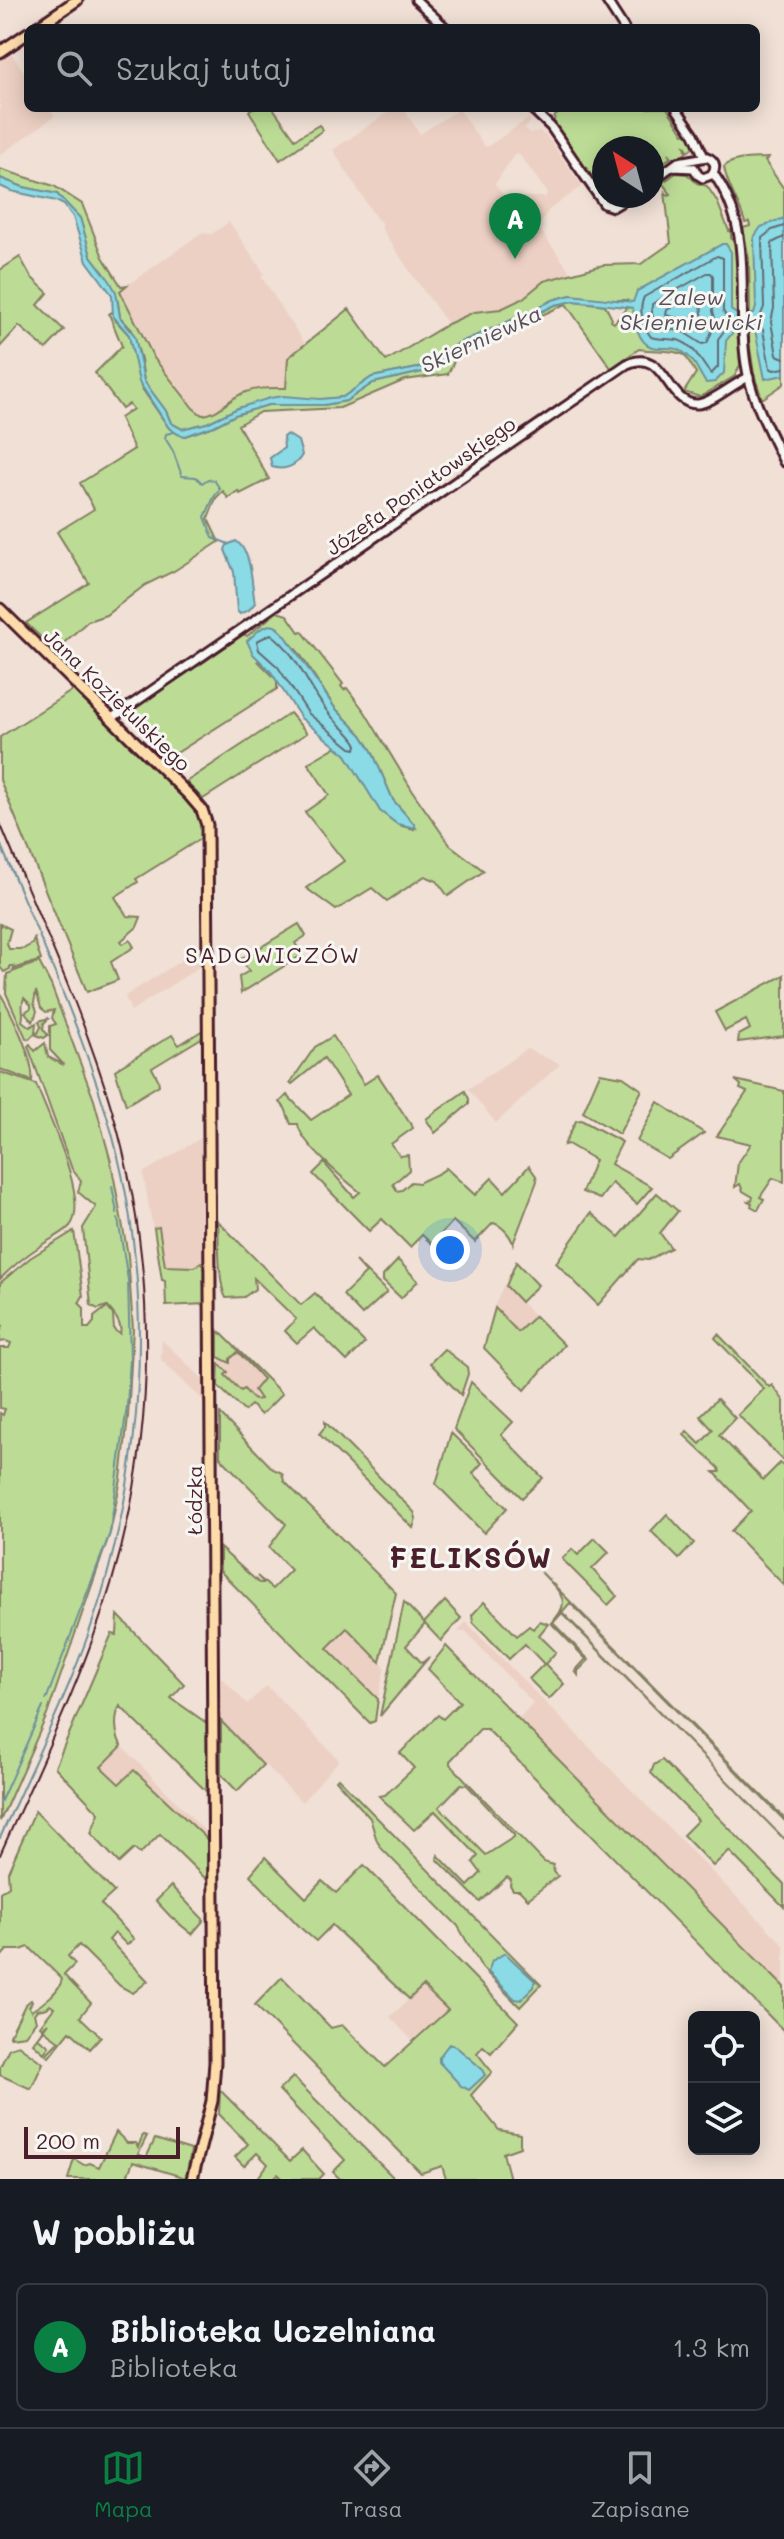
<!DOCTYPE html>
<html lang="pl">
<meta charset="utf-8">
<style>
:root{--surface:#171b24;--page:#20242c;--text:#f1f3f6;--muted:#9ea1a6;--line:#363941;--accent:#0b8043}
body{margin:0;font-family:Mali,sans-serif;background:var(--page);color:var(--text)}
.controls{position:absolute;right:24px;bottom:24px;display:grid;overflow:hidden;border-radius:12px;box-shadow:0 4px 20px #0003}
.controls button{width:72px;height:72px;display:grid;place-items:center;padding:0;border:0;border-bottom:2px solid var(--line);background:var(--surface);color:var(--text);font:40px sans-serif}
.compass{position:absolute;left:592px;top:136px;width:72px;height:72px;border-radius:50%;background:var(--surface);box-shadow:0 4px 20px #0003;rotate:324deg}
.scale{position:absolute;left:24px;bottom:20px;width:156px;box-sizing:border-box;padding-left:8px;border:4px solid #4a1f2b;border-top:0;font-size:22px;line-height:28px;white-space:nowrap;color:#4a1f2b;-webkit-text-stroke:6px #f6f6f2;paint-order:stroke}
.you{position:absolute;left:450px;top:1250px;width:28px;height:28px;margin:-20px;border:6px solid #fff;border-radius:50%;background:#1a73e8;box-shadow:0 0 0 12px #1a73e833}
.badge{display:grid;place-items:center;width:52px;height:52px;border-radius:50%;background:var(--accent);color:#fff;font-size:26px;font-weight:700}
.pin{position:absolute;translate:-50% -66px;filter:drop-shadow(0 2px 4px #0008)}
.pin::after{content:'';position:absolute;top:42px;width:28px;height:24px;background:inherit;clip-path:polygon(0 0,100% 0,50% 100%)}
.list{margin:0;padding:0;list-style:none}
h2{display:flex;justify-content:space-between;align-items:center;height:104px;margin:0;padding:0 32px;font-size:34px}
h2 small{font-size:26px;font-weight:400;color:var(--muted)}
.list li{display:grid;grid-template-columns:52px 1fr auto;gap:24px;align-items:center;box-sizing:border-box;height:128px;margin:0 16px 16px;padding:0 16px;border:2px solid var(--line);border-radius:12px}
.list b{display:block;font-size:30px;white-space:nowrap}
.list p{margin:0;font-size:26px;white-space:nowrap;color:var(--muted)}
.list em{font-size:26px;font-style:normal;color:var(--muted)}
.icon{flex:none;width:44px;height:44px;fill:none;stroke:currentColor;stroke-width:2;stroke-linecap:round;stroke-linejoin:round}
.map{position:relative;flex:none;width:784px;height:2179px;overflow:hidden}
.search{position:absolute;background:var(--surface);box-shadow:0 4px 20px #0003;left:24px;right:24px;top:24px;height:88px;display:flex;align-items:center;gap:20px;box-sizing:border-box;padding:0 28px;border-radius:12px;color:var(--muted);font-size:30px}
.sheet{height:248px;background:var(--surface)}
nav{display:flex;justify-content:space-around;align-items:center;box-sizing:border-box;height:112px;border-top:2px solid var(--line);background:var(--surface);font-size:22px;color:var(--muted)}
nav a{display:grid;justify-items:center;gap:4px}
nav .on{color:var(--accent)}
.map>svg:first-child{display:block}
</style>
<div class="map">
<svg width="784" height="2179" viewBox="0 0 784 2179">
<rect width="100%" height="100%" fill="#f0e0d6"/>
<filter id="ink" filterUnits="userSpaceOnUse"><feTurbulence type="fractalNoise" baseFrequency=".0125" numOctaves="2"/><feDisplacementMap in="SourceGraphic" scale="16" xChannelSelector="R" yChannelSelector="G"/><feConvolveMatrix kernelMatrix="1 2 1 2 8 2 1 2 1" color-interpolation-filters="sRGB"/></filter>
<g filter="url(#ink)">
<g fill="#ecd0c3" fill-rule="evenodd">
<path d="M11,53L28,77V108H49L55,116L0,155V60Z"/>
<path d="M394,108H403L420,134L459,109L484,146L487,147L529,118L530,122L525,129L530,133L540,131L543,135L545,134L582,186L549,210L538,227L572,274L544,281L522,299L501,309L474,312L448,324L413,276L382,229V223L376,218L333,150ZM518,153L547,192L546,197H505L495,184L514,155Z"/>
<path d="M229,222L264,273L261,276L305,344L286,389L238,396L219,411L201,415L194,408L154,358L120,291L201,233L212,234Z"/>
<path d="M204,946V964L131,1011L125,996Z"/>
<path d="M527,1049L560,1064L496,1123L468,1089Z"/>
<path d="M201,1138L202,1279L162,1280L143,1173Z"/>
<path d="M504,1284L535,1316L518,1333L494,1307Z"/>
<path d="M221,1333L282,1394L261,1415L219,1373Z"/>
<path d="M162,1340L206,1382V1403L161,1360Z"/>
<path d="M466,1622L784,1945V1987L519,1718L533,1703L466,1632H458Z"/>
<path d="M347,1627L385,1667L378,1699L327,1648Z"/>
<path d="M221,1677L247,1704L267,1686L339,1760L302,1802L221,1721Z"/>
<path d="M122,1746L209,1835V1843L134,1770L119,1784L101,1767Z"/>
<path d="M423,1986L448,2010L412,2040L390,2017Z"/>
</g>
<g fill="#bcdc95" stroke="#837e60" stroke-width="2" fill-rule="evenodd">
<path d="M252,108H273L295,139L319,125L323,130L280,160L249,111Z"/>
<path d="M567,108H667L684,134L689,132L696,145L689,151L684,144L687,152L675,161L669,153L670,158L658,166L655,163L652,165V148H604V196H626L611,203L604,198L553,124L555,116Z"/>
<path d="M768,158L765,161L784,189V384L762,399L754,374L748,334L738,335L740,365L735,376L700,397L684,392L696,373L685,355C669,348 655,352 639,349L611,368L566,304L531,320L500,337L483,341L456,357L448,374L405,380L340,408L260,412L238,425L269,479L240,494L238,491L228,498L223,491L216,498L208,519L219,542L174,571L145,585L106,615L88,621L55,651L26,623L89,583L57,532L94,509L80,483L134,449L120,418L133,409L129,404L122,409L95,373L122,346L109,314L112,312L116,321L129,335L141,387L169,428L178,434L185,436L214,426L235,415L268,405H324L346,401L373,383L435,369L461,347L504,330L555,305L574,301L605,305L612,319L611,321L614,323L627,308V300H605L571,295L553,300L501,325L456,344L428,366L372,377L343,397L238,408L207,423L182,429L171,423L166,411L144,381L141,359L132,330L120,317L118,302L104,273L91,256L80,218L57,194L23,187L0,178V169L54,186L82,204L103,257L121,286L127,285L120,291L154,358L193,408L202,415C219,414 226,401 241,394C256,387 270,388 286,388L288,358L349,309L386,361L448,324L474,312L501,309L522,299L544,281L603,265L641,264L671,243L665,192L668,195L671,194L662,183L676,173L687,174L697,183L707,186L717,201L729,231L731,230V238L736,245L739,310L750,311L749,259L743,228L750,226L749,222L745,223C740,203 727,187 724,167C734,157 754,159 768,158Z"/>
<path d="M20,257L31,277L48,293L38,305L64,330L46,349L19,326L0,347V270Z"/>
<path d="M277,612L287,615L299,632L302,631L343,684L341,686L344,690L347,688L365,712L415,795L450,845L484,871L448,896L437,881L425,876L387,901L372,888L336,910L306,888L344,861L305,812L329,795L308,763L337,746C363,767 368,805 396,823C401,827 408,827 414,829V824L393,800L372,751L362,735L335,708L300,654L278,628L258,661L277,680V689L164,761L165,745L135,716L130,715L135,707L152,697L151,695C160,692 165,685 173,680C181,674 189,672 195,664L198,666L244,634L247,636Z"/>
<path d="M73,690L187,800L198,813L203,837L136,879L138,882L115,897L127,916L141,917L137,927L121,941L123,944L130,940L134,947L111,962L118,980L87,992L0,780V737Z"/>
<path d="M290,713L307,733L203,799L186,782Z"/>
<path d="M0,924L11,929L7,943L9,949H23L32,944L34,939L41,960L14,969L12,970L15,969L14,966H10V969L4,972L0,967Z"/>
<path d="M299,924L306,936L295,943L302,955L241,993L239,977L249,971L241,959Z"/>
<path d="M39,962L51,985L94,1100L111,1162L128,1255L133,1329L128,1417L121,1479L110,1533L47,1715L0,1821V1413L3,1415L5,1409L0,1408V1348H9L11,1343L6,1341L0,1342V1332L3,1326L0,1323V1283L30,1258L74,1231L83,1296L79,1303L84,1308V1328H89L94,1322V1317L107,1307L113,1315L114,1330L120,1334C123,1324 113,1313 107,1306L98,1309L91,1305L83,1228L96,1207L78,1192L81,1181L72,1169L28,1046L30,1044L35,1051L45,1043L48,1057L64,1065L50,1050V1026L56,1024L52,1018L54,1010L46,1012L41,1008L36,991L34,1003L37,1011L33,1022L25,1012L31,1008V1005L24,998C20,1006 25,1013 22,1021L30,1027L36,1023L35,1032L38,1033L41,1027L39,1021L49,1018L44,1023L43,1029L48,1035L44,1038L34,1034L29,1039L26,1038L6,993L7,974Z"/>
<path d="M784,975V1036L738,1042L739,1035L750,1029L746,1020L725,1031L715,1012Z"/>
<path d="M0,993C11,1011 35,1061 32,1081L0,1069Z"/>
<path d="M203,1030V1037L152,1068L158,1079L159,1085L126,1105L115,1070L172,1035L179,1045Z"/>
<path d="M333,1036L364,1084L378,1075L413,1128L391,1144L400,1156L408,1155L409,1170L393,1184L397,1191L402,1190L411,1182L419,1183C429,1176 438,1176 446,1168L475,1195L492,1178L505,1192L529,1166L536,1176L537,1181L513,1244C511,1236 502,1225 493,1223L475,1242L453,1221L432,1244L422,1235L410,1247L382,1219L369,1231L313,1174L324,1163L354,1197L360,1192C346,1181 300,1143 298,1124H291L285,1108L280,1102L287,1095L311,1120L348,1095L324,1058L292,1084L290,1083L315,1047Z"/>
<path d="M0,1072L36,1084C46,1111 91,1202 70,1226C62,1235 49,1239 39,1247C25,1256 12,1267 0,1279Z"/>
<path d="M600,1073L623,1077L642,1090L619,1134L583,1112Z"/>
<path d="M735,1080L784,1091V1182L773,1178L760,1197L764,1199L758,1210L751,1206L752,1203L748,1201L752,1200L753,1197L743,1191L740,1184L735,1187L738,1163L751,1144L717,1136L747,1092L740,1089L741,1085Z"/>
<path d="M465,1091L469,1099V1104L435,1133L426,1119Z"/>
<path d="M658,1102L704,1133L668,1159L637,1141Z"/>
<path d="M581,1120L622,1142L611,1164L652,1187L637,1204L612,1183L600,1199L582,1192L595,1160L568,1144L564,1145L576,1121Z"/>
<path d="M657,1193L678,1211L660,1233L671,1248L648,1260L638,1259L598,1305L556,1263L591,1213L619,1237Z"/>
<path d="M218,1221L301,1305L315,1293L365,1343L347,1361L314,1328L297,1343L285,1331L296,1319L254,1278L255,1289L244,1297L226,1298C218,1284 219,1239 218,1221Z"/>
<path d="M159,1227L165,1266L195,1267L201,1262L205,1264L206,1304L166,1306L165,1281L162,1280L154,1228Z"/>
<path d="M398,1260L418,1281L401,1298L383,1281V1276Z"/>
<path d="M355,1261L387,1292L362,1315L343,1295L366,1273Z"/>
<path d="M516,1262L538,1285L521,1302L506,1286Z"/>
<path d="M495,1308L518,1332L535,1316L564,1345L525,1390L484,1348Z"/>
<path d="M218,1330L282,1394L261,1415L251,1405L244,1411L218,1386L219,1364L228,1372L225,1375L241,1391L244,1389L254,1400L260,1399L254,1390L263,1379L238,1352L230,1359V1363L218,1357Z"/>
<path d="M718,1334L769,1387L772,1385L784,1401V1461L738,1415L764,1389L715,1338Z"/>
<path d="M444,1349L467,1367L468,1374L461,1395L430,1363Z"/>
<path d="M471,1382L513,1422L501,1435L543,1478L522,1498L454,1429Z"/>
<path d="M717,1399L735,1418L719,1435L763,1480L780,1463L784,1467V1585L731,1531L751,1511L714,1472H720L719,1468L684,1435L687,1431L700,1444L713,1430L700,1416Z"/>
<path d="M220,1414L273,1469L282,1473L284,1481L396,1593L380,1662L347,1628L327,1648L378,1699L375,1721L370,1723L220,1571V1548L259,1583H264L257,1576L272,1589L291,1570L269,1547L286,1524L220,1457Z"/>
<path d="M325,1422L414,1512L416,1518L413,1528L319,1434L325,1427Z"/>
<path d="M451,1433L482,1463L473,1473L507,1508L484,1533L436,1484Z"/>
<path d="M667,1514L694,1543L679,1559L651,1531Z"/>
<path d="M595,1538L609,1552L592,1569L617,1596L608,1605L562,1559L572,1549L578,1555Z"/>
<path d="M541,1572L784,1818V1820L570,1603L562,1612L784,1839L562,1613L553,1623L589,1660L578,1671V1675L575,1671L586,1659L551,1623C575,1601 558,1591 541,1572Z"/>
<path d="M445,1601L461,1618L441,1641L425,1624L406,1646L422,1663L429,1657L380,1716L404,1602L424,1623Z"/>
<path d="M484,1602L517,1636L529,1626L533,1629L540,1621L548,1624L539,1635L556,1652L545,1664L564,1684L549,1699L529,1679L544,1664L525,1644L509,1659L473,1622L472,1615Z"/>
<path d="M118,1615L184,1684L171,1698L208,1724L209,1794L120,1706C114,1717 115,1736 122,1746L101,1767L119,1784L134,1770L205,1837L209,1843V1882L160,1834L140,1854L134,1849L119,1863L91,1833L99,1813L55,1767L110,1638L112,1634L117,1635Z"/>
<path d="M446,1646L784,1987V2031L487,1729H480L450,1761V1764L544,1862L553,1865L554,1872L558,1876L528,1899L519,1890H513L510,1885L511,1880L507,1877L480,1902L437,1859L438,1855L468,1886L481,1873L473,1862L478,1856L435,1811L414,1830L379,1796L385,1795L414,1768L400,1753L438,1715L443,1719L460,1702L428,1669ZM461,1784L467,1785L514,1835V1837L486,1855L439,1807Z"/>
<path d="M221,1721L263,1765L237,1791L221,1774Z"/>
<path d="M662,1760L784,1884V1907L729,1851L713,1866L683,1835L698,1820L651,1773L654,1765Z"/>
<path d="M338,1778L541,1985L520,2007L482,1968L458,1926L382,1849L377,1841L370,1818L336,1780Z"/>
<path d="M35,1811L114,1892L101,1904L134,1939L127,1945L115,1933L109,1940L148,1981L133,1993L120,1986L79,1945L68,1956L75,1964L64,1975L91,2003L80,2017L101,2037L90,2049L70,2031L49,2057L46,2054L59,2041L44,2030L38,2038L49,2046L44,2053L33,2043L48,2023L42,2028L40,2026L54,2008L50,2005L47,2008L37,2010L34,2014L36,2021L25,2035L10,2037V2035L25,2005L31,2000L32,2002L29,2007L31,2011C43,2004 60,1991 62,1979L29,1947L21,1950H7L0,1958V1892L9,1886L8,1872Z"/>
<path d="M265,1857L306,1898L322,1881L336,1893L364,1865L518,2022L491,2053L483,2046L477,2053L492,2072L471,2095L499,2130L520,2134V2147L503,2153L510,2179H446L442,2166L421,2173L255,2005L282,1977L331,2028L342,2025L385,2067L448,2010L423,1986L409,1999L332,1925L316,1941L303,1930L250,1875Z"/>
<path d="M171,1886L204,1920L192,1934L171,1917L156,1901Z"/>
<path d="M18,2045L43,2063L31,2089L0,2075V2067L9,2048Z"/>
<path d="M293,2077L395,2179H340L333,2172L345,2160L279,2090Z"/>
<path d="M220,2090L290,2161L302,2150L324,2174L319,2179H283L278,2174L272,2179H257L268,2164L257,2153L244,2166L235,2157L248,2144L219,2114Z"/>
<path d="M116,2132L127,2143H136L138,2147L143,2135L147,2136L138,2154L146,2158L155,2139L191,2150L186,2178L133,2162L126,2179H68L74,2159L84,2165L90,2163L99,2167Z"/>
</g>
<g fill="#8adbe5" stroke="#70909b" stroke-width="2">
<path d="M0,178L23,187L57,194L80,218L91,256L110,281L116,292L120,317L135,336L144,381L166,411L171,423L182,429L207,423L238,408L270,398L283,396L320,399L343,397L372,377L428,366L456,344L501,325L553,300L571,295L633,302L637,291L722,244H726L731,252V310L735,313L754,314L756,307L754,237L761,227L784,218V375L765,379L755,330L734,331L726,341L724,373L715,382L706,383C698,372 695,359 683,352C673,345 663,350 652,347C638,343 634,321 633,308L574,301L555,305L504,330L461,347L431,370L373,383L346,401L324,405H268L235,415L214,426L185,436L178,434L169,428L139,382L129,335L113,316L112,295L87,261L73,217L64,205L56,201L11,191L0,186Z"/>
<path d="M287,434L298,441L302,455C296,466 285,471 272,467L270,458L284,448L283,437Z"/>
<path d="M236,541C253,553 251,584 255,603L249,610L240,614L237,611L234,572L225,550L227,545Z"/>
<path d="M269,625L275,626L285,635L335,708L362,735L372,751L393,800L414,824L416,828L397,824L380,811L346,755L301,718L271,672L253,654L247,641L260,629Z"/>
<path d="M505,1953L535,1981L534,1987L521,2000L515,1999L488,1972L492,1961Z"/>
<path d="M449,2044H453L481,2068L485,2075L469,2090L461,2086L439,2062V2057Z"/>
</g>
<g fill="none" stroke-linecap="round" stroke-linejoin="round">
<g stroke="#646a75" stroke-width="2">
<path d="M784,226L772,230L762,238L764,307L758,322L763,330L770,368L774,370L784,368"/>
<path d="M784,237L772,243L774,308L771,322L777,355L784,358"/>
<path d="M717,256L723,258V311L730,323L718,339V367L711,374C700,362 696,346 678,340C669,338 660,340 651,337C643,326 638,310 644,297Z"/>
<path d="M707,273H711L713,276V311L716,322L707,343L702,344L682,331L657,328L652,314V304Z"/>
<path d="M695,294L700,297L703,320L701,325L666,315L667,310Z"/>
<path d="M271,634C299,654 309,692 332,717C340,727 352,733 357,745L356,749L351,748L308,713L278,667L259,650L257,641Z"/>
</g>
<g stroke="#70909b" stroke-width="2">
<path d="M174,432L166,434L165,438L173,451L182,476L196,477L202,483L208,479L214,480L220,489L214,497L205,517L213,538L229,544"/>
<path d="M0,843C37,932 78,1021 106,1113C151,1258 148,1423 109,1568C85,1661 39,1750 0,1838"/>
<path d="M112,1186L117,1213"/>
<path d="M46,1700L110,1533L127,1406L130,1359L128,1280L118,1219"/>
<path d="M0,1803L43,1707"/>
</g>
<defs>
<g id="minor">
<path d="M416,0L446,28"/>
<path d="M606,0L624,28"/>
<path d="M531,108L551,127L604,204L613,207L631,196"/>
<path d="M676,108L694,134L704,157"/>
<path d="M673,167L694,168"/>
<path d="M713,173C757,234 735,297 746,364C751,399 769,430 784,462"/>
<path d="M652,181L678,162L707,157C716,161 717,168 711,175L703,178L698,175L694,168"/>
<path d="M112,718L627,364C666,346 666,406 698,404C712,403 734,383 749,377"/>
</g>
<g id="major">
<path d="M36,28L77,0"/>
<path d="M0,52L28,33"/>
<path d="M0,609L190,796L202,810L207,825L215,2062L212,2101L192,2179"/>
</g>
</defs>
<use href="#minor" stroke="#4a1f2b" stroke-width="13"/>
<use href="#major" stroke="#4a1f2b" stroke-width="15"/>
<use href="#minor" stroke="#f6f6f2" stroke-width="7"/>
<use href="#major" stroke="#fddcac" stroke-width="9"/>
<path stroke="#4a1f2b" stroke-width="2" d="M0,823C39,917 83,1012 112,1110C157,1263 158,1428 112,1581C84,1675 40,1765 0,1855"/>
</g>
</g>
<g text-anchor="middle" stroke-width="6" stroke-linejoin="round" paint-order="stroke">
<g font-size="20" fill="#4a1f2b" stroke="#f6f6f2">
<text transform="translate(421 486) rotate(-35)" y="7">Józefa Poniatowskiego</text>
<text transform="translate(117 700) rotate(44)" y="7">Jana Kozietulskiego</text>
<text transform="translate(195 1500) rotate(-90)" y="7">Łódzka</text>
</g>
<g font-size="22" font-style="italic" fill="#5a4e5a" stroke="#f6f6f2">
<text x="691" y="305">Zalew<tspan x="691" dy="25">Skierniewicki</tspan></text>
<text transform="translate(481 339) rotate(-25)" y="8">Skierniewka</text>
</g>
<g font-size="22" letter-spacing="2" fill="#4a1f2b" stroke="#f6f6f2">
<text x="273" y="963">SADOWICZÓW</text>
</g>
<g font-size="28" font-weight="bold" letter-spacing="2" fill="#4a1f2b" stroke="#f6f6f2">
<text x="471" y="1568">FELIKSÓW</text>
</g>
</g>
</svg>
<div class="controls">
<button><svg class="icon" aria-label="locate" viewBox="0 0 24 24"><circle cx="12" cy="12" r="6"/><path d="M12 2v4M12 18v4M2 12h4M18 12h4"/></svg></button>
<button><svg class="icon" aria-label="layers" viewBox="0 0 24 24"><path d="M12 4l9 5-9 5-9-5zM3 14l9 5 9-5"/></svg></button>
</div>
<svg class="compass" viewBox="-18 -18 36 36"><path d="M0-13l5 13h-10z" fill="#e53935"/><path d="M0 13l5-13h-10z" fill="#9ea1a6"/></svg>
<div class="scale">200 m</div>
<div class="you"></div>
<div class="pin badge" style="left:515px;top:259px">A</div>
<div class="search"><svg class="icon" aria-label="search" viewBox="0 0 24 24"><circle cx="10" cy="10" r="6"/><path d="M15 15l6 6"/></svg>Szukaj tutaj</div>
</div>
<section class="sheet">
<h2>W pobliżu<small></small></h2>
<ul class="list">
<li><span class="badge">A</span><div><b>Biblioteka Uczelniana</b><p>Biblioteka</p></div><em>1.3 km</em></li>
</ul>
</section>
<nav>
<a class="on"><svg class="icon" aria-label="map" viewBox="0 0 24 24"><path d="M3 6l6-2 6 2 6-2v14l-6 2-6-2-6 2zM9 4v14M15 6v14"/></svg>Mapa</a>
<a><svg class="icon" aria-label="directions" viewBox="0 0 24 24"><path d="M12 3l9 9-9 9-9-9zM9 14v-3h6M13 9l2 2-2 2"/></svg>Trasa</a>
<a><svg class="icon" aria-label="saved" viewBox="0 0 24 24"><path d="M7 4h10v16l-5-4-5 4z"/></svg>Zapisane</a>
</nav>
